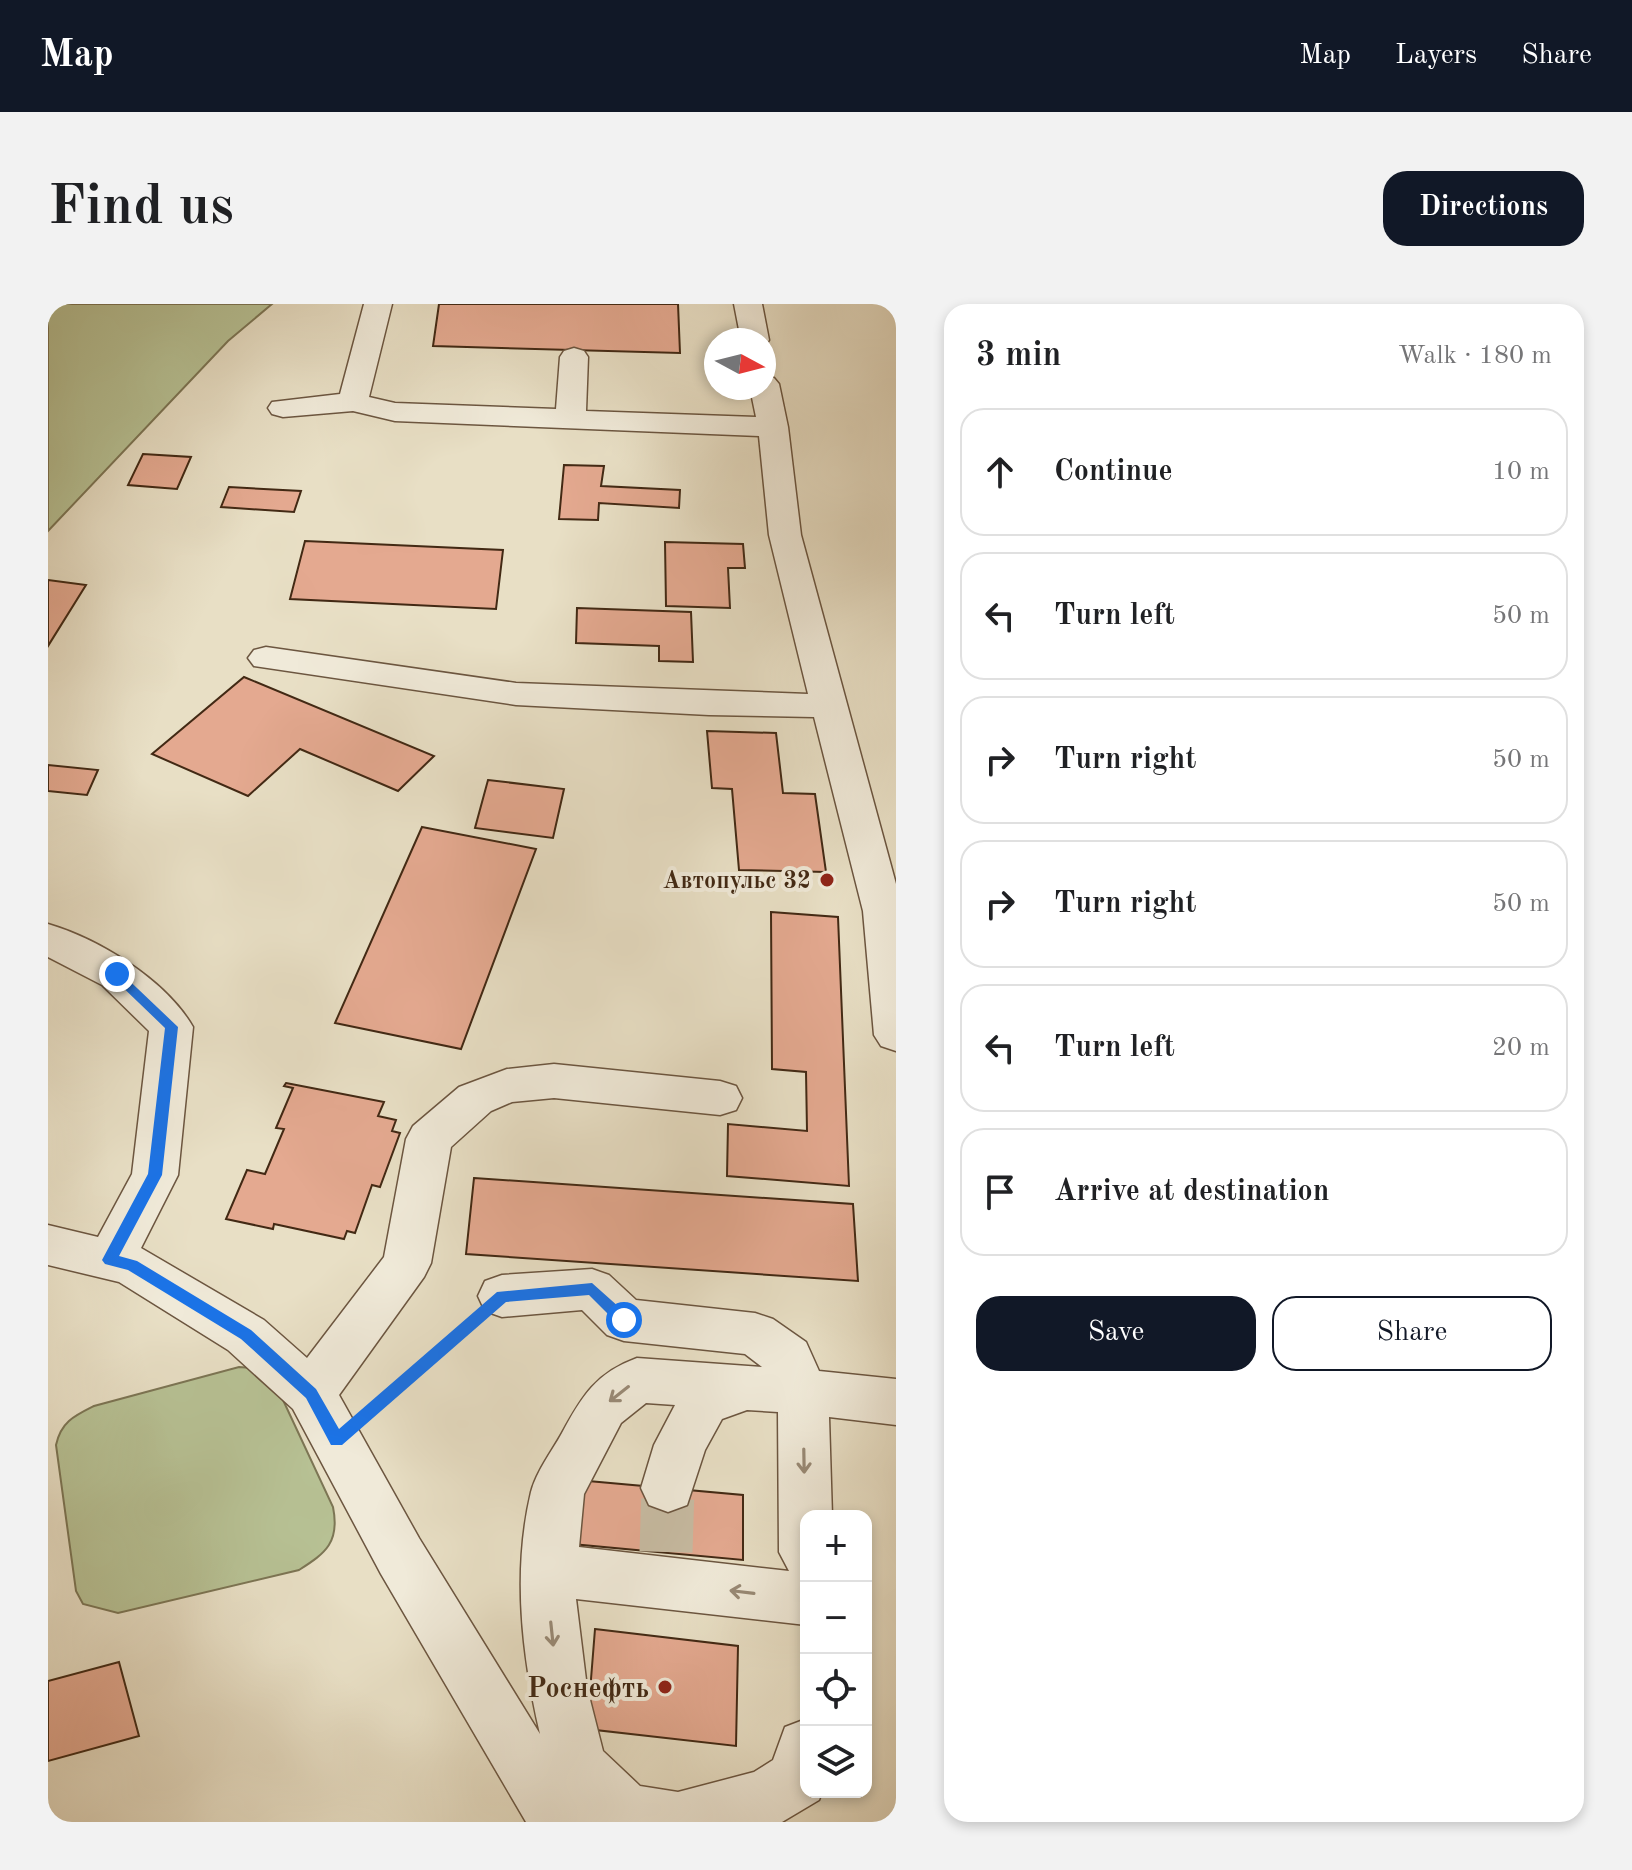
<!DOCTYPE html>
<meta charset="utf-8">
<style>
:root{--surface:#fff;--page:#f2f2f2;--text:#202124;--muted:#757577;--line:#e0e0e0;--accent:#111827}
body{margin:0;font-family:"Old Standard TT",serif;background:var(--page);color:var(--text)}
.controls{position:absolute;right:24px;bottom:24px;display:grid;overflow:hidden;border-radius:16px;box-shadow:0 4px 12px #0003}
.controls button{width:72px;height:72px;display:grid;place-items:center;padding:0;border:0;border-bottom:2px solid var(--line);background:var(--surface);color:var(--text);font:40px sans-serif}
.compass{position:absolute;left:656px;top:24px;width:72px;height:72px;border-radius:50%;background:var(--surface);box-shadow:0 4px 12px #0003;rotate:97deg}
.stop{position:absolute;width:24px;height:24px;margin:-18px;border:6px solid #1a73e8;border-radius:50%;background:#fff}
.stop.end{background:#1a73e8;border-color:#fff;box-shadow:0 2px 8px #0008}
.list{margin:0;padding:0;list-style:none}
h2{display:flex;justify-content:space-between;align-items:center;height:104px;margin:0;padding:0 32px;font-size:34px}
h2 small{font-size:26px;font-weight:400;color:var(--muted)}
.list li{display:grid;grid-template-columns:52px 1fr auto;gap:24px;align-items:center;box-sizing:border-box;height:128px;margin:0 16px 16px;padding:0 16px;border:2px solid var(--line);border-radius:24px}
.list b{display:block;font-size:30px;white-space:nowrap}
.list em{font-size:26px;font-style:normal;color:var(--muted)}
.actions{display:flex;gap:16px;padding:24px 32px}
.actions a{flex:1;padding:18px 0;border:2px solid var(--accent);border-radius:24px;text-align:center;font-size:28px;color:var(--accent)}
.actions .main{background:var(--accent);color:#fff}
.icon{flex:none;width:44px;height:44px;fill:none;stroke:currentColor;stroke-width:2;stroke-linecap:round;stroke-linejoin:round}
.map{position:relative;flex:none;width:848px;height:1518px;overflow:hidden;border-radius:24px}
header{display:flex;align-items:center;gap:48px;box-sizing:border-box;height:112px;padding:0 40px;background:var(--accent);color:#fff}
header strong{font-size:38px}
nav{display:flex;gap:44px;margin-inline-start:auto;font-size:28px}
.intro{display:flex;align-items:center;justify-content:space-between;box-sizing:border-box;height:192px;padding:0 48px}
h1{margin:0;font-size:56px}
.button{padding:20px 36px;border-radius:24px;background:var(--accent);color:#fff;font-size:28px;font-weight:700}
main{display:flex;gap:48px;padding:0 48px}
aside{flex:1;background:var(--surface);border-radius:24px;box-shadow:0 4px 12px #0003}
.map>svg:first-child{display:block}
</style>
<header>
<strong>Map</strong>
<nav><a>Map</a><a>Layers</a><a>Share</a></nav>
</header>
<div class="intro"><h1>Find us</h1><a class="button">Directions</a></div>
<main>
<div class="map">
<svg width="848" height="1518" viewBox="0 0 848 1518">
<rect width="100%" height="100%" fill="#e8dfc5"/>
<filter id="stains"><feTurbulence type="fractalNoise" baseFrequency=".0025" numOctaves="4"/><feColorMatrix values="0 0 0 0 .2 0 0 0 0 .09 0 0 0 0 .02 0 0 0 .5 -.17"/></filter>
<radialGradient id="worn" r=".72"><stop offset=".6" stop-color="#630" stop-opacity="0"/><stop offset="1" stop-color="#630" stop-opacity=".3"/></radialGradient>
<g fill="#b7c194" stroke="#7c7554" stroke-width="2">
<path d="M0,0H224L180,37L0,227Z"/>
<path d="M191,1063L204,1064L228,1081L285,1203C292,1238 278,1249 251,1266L70,1309L35,1300L28,1287L8,1141C13,1118 26,1112 46,1102Z"/>
</g>
<g fill="#e4a990" stroke="#422914" stroke-width="2">
<path d="M391,0H630L632,49L385,42Z"/>
<path d="M95,150L143,153L129,185L80,181Z"/>
<path d="M516,161L556,162L553,182L632,186L631,204L551,199L550,216L511,215Z"/>
<path d="M181,183L253,187L246,208L173,203Z"/>
<path d="M257,237L455,246L448,305L242,295Z"/>
<path d="M617,238L695,240L697,264H680L682,304L618,302Z"/>
<path d="M0,276L38,281L0,342Z"/>
<path d="M529,304L643,308L645,358L611,357V342L528,339Z"/>
<path d="M196,373L386,452L350,487L252,445L200,492L104,450Z"/>
<path d="M659,427L728,429L735,489L767,490L778,568L691,566L684,485L664,484Z"/>
<path d="M0,461L50,466L39,491L0,487Z"/>
<path d="M440,476L516,485L505,534L427,524Z"/>
<path d="M374,523L488,545L413,745L287,719Z"/>
<path d="M723,608L790,613L801,882L679,872L680,820L759,827L758,768L724,765Z"/>
<path d="M238,779L336,798L330,812L348,816L344,827L352,829L332,883L324,881L307,929L299,927L296,935L226,920L225,925L178,915L199,866L217,870L236,825L228,824L245,784L236,782Z"/>
<path d="M426,874L805,900L810,977L418,950Z"/>
<path d="M529,1176L695,1191V1256L524,1240Z"/>
<path d="M547,1325L690,1342L688,1442L539,1425Z"/>
<path d="M71,1358L91,1432L0,1457V1377Z"/>
</g>
<g fill="none" stroke-linecap="round" stroke-linejoin="round">
<path stroke="#c7bba2" stroke-width="53" stroke-dasharray="53 26" stroke-linecap="butt" d="M618,1248L620,1184"/>
<defs>
<g id="minor">
<path d="M316,0H344L321,93L347,99L508,105L512,53L516,47L526,44L536,47L540,53L538,107L708,113L702,84H716V71L726,74L731,80L740,123L753,231L848,580V747L833,742L826,731L815,607L766,413L661,411L468,401L206,362L200,354L206,346L218,343L468,379L760,390L721,231L711,132L347,117L305,107L235,113L224,110L220,104L224,98L292,90Z"/>
<path d="M686,0H714L721,36L717,42L716,36H693Z"/>
<path d="M0,620C51,635 118,676 145,723L130,871L93,944L216,1016L259,1054L336,953L358,835L365,822L411,783L459,765L506,760L672,777L688,782L694,794L688,806L672,811L506,794L464,798L443,807L403,843L383,959L376,973L291,1091L371,1234L492,1430C474,1352 464,1268 483,1188C488,1168 504,1147 514,1129C534,1092 548,1069 589,1054L714,1063L697,1050L576,1037L559,1031L534,1006L454,1013L437,1007L430,992L437,977L454,971L544,965L561,971L588,996L707,1009L725,1015L758,1038L771,1067L848,1075V1121L781,1113L784,1212H758V1321L528,1295L539,1384L555,1447L592,1482L630,1488L706,1468L725,1456L737,1423L758,1415V1488H774L771,1496L734,1518H478L333,1270L245,1105L180,1046L71,978L0,961V921L50,933L84,870L101,727L54,681L0,653ZM598,1099L627,1101L606,1141L593,1184L601,1201L620,1208L639,1201L657,1146L674,1115L699,1106L730,1108L731,1248L741,1267L531,1243L536,1190L573,1119Z"/>
</g>
</defs>
<use href="#minor" stroke="#6c5640" stroke-width="3"/>
<path stroke="#422914" stroke-width="6" stroke-dasharray="2 5" stroke-linecap="butt" d="M320,1110L427,1016"/>
<use href="#minor" fill="#f0ead9" fill-rule="evenodd"/>
</g>
<defs><path id="oneway-shaft" d="M-6 0H5M1.5-3L5.5 0L1.5 3" fill="none" stroke-width="1.6" stroke-linecap="round" stroke-linejoin="round" transform="scale(2)"/></defs>
<g stroke="#998a76">
<use href="#oneway-shaft" transform="translate(571 1090) rotate(142)"/>
<use href="#oneway-shaft" transform="translate(756 1157) rotate(89)"/>
<use href="#oneway-shaft" transform="translate(694 1288) rotate(-173)"/>
<use href="#oneway-shaft" transform="translate(504 1330) rotate(84)"/>
</g>
<path fill="#1a73e8" d="M69,665L130,723L114,871L71,952L89,957L203,1026L268,1085L291,1125L449,988L544,979L581,1012V1021H571L541,991L458,998L294,1141H283L258,1094L193,1035L80,966L57,960L54,956L100,870L117,724L64,673V667Z"/>
<g fill="#8f2418" stroke="#f0ead9" stroke-width="3">
<circle cx="779" cy="576" r="8"/>
<circle cx="617" cy="1383" r="8"/>
</g>
<g text-anchor="middle" stroke-width="8" stroke-linejoin="round" paint-order="stroke">
<g font-size="24" font-weight="bold" fill="#422914" stroke="#f0ead9" text-anchor="end">
<text x="763" y="584">Автопульс 32</text>
</g>
<g font-size="28" font-weight="bold" fill="#422914" stroke="#f0ead9" text-anchor="end">
<text x="601" y="1393">Роснефть</text>
</g>
</g>
<rect width="100%" height="100%" filter="url(#stains)"/>
<rect width="100%" height="100%" fill="url(#worn)"/>
</svg>
<div class="controls">
<button>+</button>
<button>−</button>
<button><svg class="icon" aria-label="locate" viewBox="0 0 24 24"><circle cx="12" cy="12" r="6"/><path d="M12 2v4M12 18v4M2 12h4M18 12h4"/></svg></button>
<button><svg class="icon" aria-label="layers" viewBox="0 0 24 24"><path d="M12 4l9 5-9 5-9-5zM3 14l9 5 9-5"/></svg></button>
</div>
<svg class="compass" viewBox="-18 -18 36 36"><path d="M0-13l5 13h-10z" fill="#e53935"/><path d="M0 13l5-13h-10z" fill="#757577"/></svg>
<div class="stop" style="left:576px;top:1016px"></div>
<div class="stop end" style="left:69px;top:670px"></div>
</div>
<aside>
<h2>3 min<small>Walk · 180 m</small></h2>
<ul class="list">
<li><svg class="icon" aria-label="ahead" viewBox="0 0 24 24"><path d="M12 20V5M6 11l6-6 6 6"/></svg><div><b>Continue</b></div><em>10 m</em></li>
<li><svg class="icon" aria-label="left" viewBox="0 0 24 24"><path d="M17 20v-9H6M10 6l-5 5 5 5"/></svg><div><b>Turn left</b></div><em>50 m</em></li>
<li><svg class="icon" aria-label="right" viewBox="0 0 24 24"><path d="M7 20v-9h11M14 6l5 5-5 5"/></svg><div><b>Turn right</b></div><em>50 m</em></li>
<li><svg class="icon" aria-label="right" viewBox="0 0 24 24"><path d="M7 20v-9h11M14 6l5 5-5 5"/></svg><div><b>Turn right</b></div><em>50 m</em></li>
<li><svg class="icon" aria-label="left" viewBox="0 0 24 24"><path d="M17 20v-9H6M10 6l-5 5 5 5"/></svg><div><b>Turn left</b></div><em>20 m</em></li>
<li><svg class="icon" aria-label="arrive" viewBox="0 0 24 24"><path d="M6 21V4h12l-3 4 3 4H6"/></svg><div><b>Arrive at destination</b></div></li>
</ul>
<div class="actions"><a class="main">Save</a><a>Share</a></div>
</aside>
</main>
